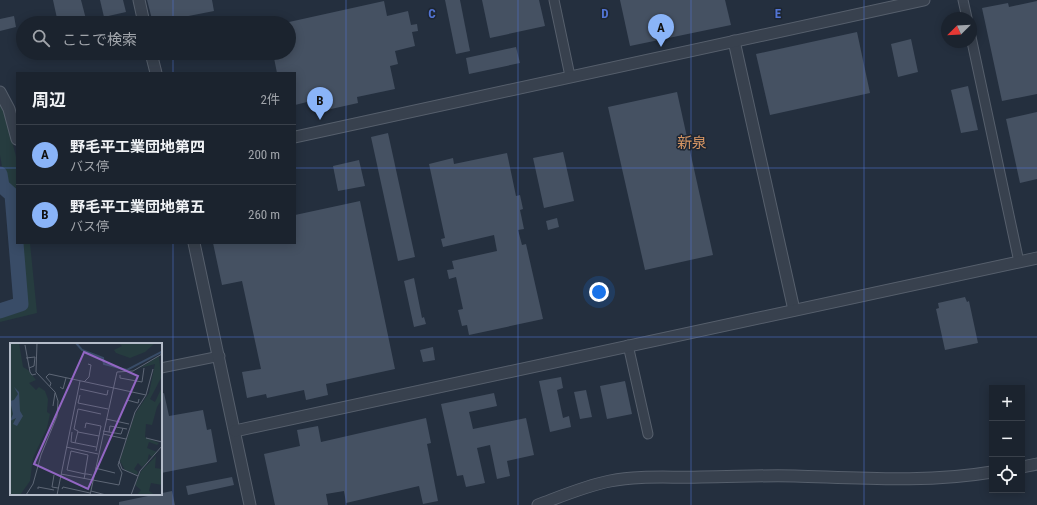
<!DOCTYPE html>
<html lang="ja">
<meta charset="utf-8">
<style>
:root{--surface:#1b232e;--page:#282f3a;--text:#f1f3f6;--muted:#a0a4aa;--line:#39404a;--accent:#8ab4f8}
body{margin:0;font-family:"Roboto Condensed","Noto Sans JP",sans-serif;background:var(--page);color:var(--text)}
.controls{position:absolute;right:12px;bottom:12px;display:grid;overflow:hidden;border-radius:0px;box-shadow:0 2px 10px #0003}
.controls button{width:36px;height:36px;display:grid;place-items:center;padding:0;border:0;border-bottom:1px solid var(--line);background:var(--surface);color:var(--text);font:20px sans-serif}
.compass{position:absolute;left:941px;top:12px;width:36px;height:36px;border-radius:50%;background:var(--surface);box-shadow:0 2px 10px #0003;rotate:246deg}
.you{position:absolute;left:599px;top:292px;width:14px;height:14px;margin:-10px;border:3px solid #fff;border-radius:50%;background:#1a73e8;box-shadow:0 0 0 6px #1a73e833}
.badge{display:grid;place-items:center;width:26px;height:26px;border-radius:50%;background:var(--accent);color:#111;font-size:13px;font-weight:700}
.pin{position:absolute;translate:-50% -33px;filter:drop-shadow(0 1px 2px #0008)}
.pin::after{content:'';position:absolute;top:21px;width:14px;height:12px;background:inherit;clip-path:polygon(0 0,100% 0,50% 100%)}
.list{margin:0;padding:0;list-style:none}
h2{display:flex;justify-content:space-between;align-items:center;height:52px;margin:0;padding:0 16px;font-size:17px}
h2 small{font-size:13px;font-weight:400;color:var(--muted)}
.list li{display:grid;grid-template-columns:26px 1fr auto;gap:12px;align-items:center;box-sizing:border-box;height:60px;padding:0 16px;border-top:1px solid var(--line)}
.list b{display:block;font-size:15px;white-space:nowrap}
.list p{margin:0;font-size:13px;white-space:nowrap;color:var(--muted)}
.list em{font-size:13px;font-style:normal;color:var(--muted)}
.icon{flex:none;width:22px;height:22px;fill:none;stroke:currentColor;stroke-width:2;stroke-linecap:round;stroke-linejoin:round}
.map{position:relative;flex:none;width:1037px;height:505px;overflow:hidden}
.search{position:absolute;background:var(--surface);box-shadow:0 2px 10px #0003;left:16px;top:16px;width:280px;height:44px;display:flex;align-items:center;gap:10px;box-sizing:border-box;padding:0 14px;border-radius:22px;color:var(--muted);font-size:15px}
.panel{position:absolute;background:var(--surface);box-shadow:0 2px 10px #0003;left:16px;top:72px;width:280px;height:172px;border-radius:0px}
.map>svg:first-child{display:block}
</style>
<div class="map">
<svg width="1037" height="505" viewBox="0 0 1037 505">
<rect width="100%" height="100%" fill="#242f3e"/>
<g fill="#263c3f">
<path d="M0,105L4,112L17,160V218L15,193L5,184L0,155Z"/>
<path d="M19,243H30L37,313L0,322V314L25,306Z"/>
</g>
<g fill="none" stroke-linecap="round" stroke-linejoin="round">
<path stroke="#394c67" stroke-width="15" d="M0,174L2,186L12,195L21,304L0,311"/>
</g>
<g fill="#455162">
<path d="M53,0H81L87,23H58Z"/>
<path d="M100,0H123L126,12L104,17Z"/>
<path d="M147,0H212L214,11L153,23Z"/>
<path d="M445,0H460L470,51L456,54Z"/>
<path d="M482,0H539L545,26L490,38Z"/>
<path d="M620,0H725L731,25L630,46Z"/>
<path d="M384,1L387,16L408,11L411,25L417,24L418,31L412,32L415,46L395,51L398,64L390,66L395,89L357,97L358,103L322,111L319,99L295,105V73H277L273,53H289V22Z"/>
<path d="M1037,1V94L1002,101L982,8L1008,3L1009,7Z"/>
<path d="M14,16L16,27L0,31V19Z"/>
<path d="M857,32L870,93L770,115L756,54Z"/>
<path d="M911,39L918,72L898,77L891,44Z"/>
<path d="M516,47L520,63L469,74L466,58Z"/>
<path d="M968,86L978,130L961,133L951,90Z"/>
<path d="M677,92L713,255L645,270L608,107Z"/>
<path d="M1037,112V179L1020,183L1006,119Z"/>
<path d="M388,133L415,257L398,261L371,137Z"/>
<path d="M563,152L574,201L544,208L533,158Z"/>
<path d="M507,153L516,196L520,195L523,209L520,210L524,229L518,230L522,245L526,244L543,319L469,335L467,325L462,326L458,310L463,309L456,277L449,279L447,270L454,269L452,261L497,251L494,235L443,247L441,239L445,238L429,164L453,158L454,164Z"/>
<path d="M359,160L365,186L338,191L333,166Z"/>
<path d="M360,201L395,369L326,384L328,395L306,400L304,390L267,398L266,394L247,398L242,372L261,369L242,281L222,285L213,243H295V215Z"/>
<path d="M557,218L559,227L548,230L546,221Z"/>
<path d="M414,278L422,318L424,317L426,324L414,327L404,281Z"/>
<path d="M965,297L967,302L969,301L978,343L945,350L936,309L939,308L938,303Z"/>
<path d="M433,347L435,360L423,362L420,350Z"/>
<path d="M561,377L563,388L557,390L563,418L569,416L571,427L550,432L539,381Z"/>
<path d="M625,381L632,414L607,419L600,386Z"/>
<path d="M586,390L592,417L580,419L574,392Z"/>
<path d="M164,393L169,416L203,410L207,430L211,429L217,462L161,473V394Z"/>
<path d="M494,393L497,406L469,412L473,429L526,418L534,455L507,461L510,476L497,479L490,445L477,448L485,483L466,487L463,475L457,476L441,404Z"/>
<path d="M426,418L431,443L427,444L438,501L423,504L419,486L346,503L344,491L326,494L328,505H275L264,454L300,446L297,430L318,426L321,442Z"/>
<path d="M232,477L234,485L188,495L186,486Z"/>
<path d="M172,491L175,505H119V502Z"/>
</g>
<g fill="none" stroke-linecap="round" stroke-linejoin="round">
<defs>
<g id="minor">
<path d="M554,0L570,76"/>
<path d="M963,0L967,18"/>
<path d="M971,37L1019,262"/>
<path d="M628,345L648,434"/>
<path d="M161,368L220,356"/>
</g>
<g id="tertiary">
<path d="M139,0L144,23"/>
<path d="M734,41L794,310"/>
<path d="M151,53L156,73"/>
<path d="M0,92L9,109L17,139"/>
<path d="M295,137L924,0"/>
<path d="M194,243L250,505"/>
<path d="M235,431L1037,258"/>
<path d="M1022,467L1037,464"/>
<path d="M538,505C562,496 585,486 610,481C640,475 671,478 701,477C732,477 764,475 795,476C861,478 927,483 992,472"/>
</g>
</defs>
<use href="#minor" stroke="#565f6c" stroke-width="11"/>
<use href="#tertiary" stroke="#565f6c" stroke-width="13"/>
<use href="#minor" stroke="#38414e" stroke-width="9"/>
<use href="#tertiary" stroke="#38414e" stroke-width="11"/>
</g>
<path fill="none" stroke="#5274d3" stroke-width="1" stroke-opacity="0.55" d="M173,0V23M346,0V505M518,0V505M691,0V505M864,0V505M173,53V73M0,168H17M295,168H1037M173,243V505M0,337H1037"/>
<g text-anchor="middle" stroke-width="3" stroke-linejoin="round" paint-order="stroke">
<g font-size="15" fill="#d59563" stroke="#1d2633">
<text x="692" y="148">新泉</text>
</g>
</g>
<g transform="translate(10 343)">
<rect width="152" height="152" fill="#242f3e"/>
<path d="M0,0H9L13,24L18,27L26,37L19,40L26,47L29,44L35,48L38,56L37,69L40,71L37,85L23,115L20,138L10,152H0ZM109,0L142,1L145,0L135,9L120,15L106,10L104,7L112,3ZM149,13L151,35L140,56L145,59L152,44V56L147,64L142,82L136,81L135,94L149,100L147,102L139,99L137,105L147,109L142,114L139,111L137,120L132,124L128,120L124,126L128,129L127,132L115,127L110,118L125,71L139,50L145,21L130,25ZM146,113L145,125L152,126V142L141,140L139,148L145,152H127L131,147L125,142L131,128Z" fill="#263c3f"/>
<path d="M4,44L9,49L10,68L13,73L7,83L3,81L6,75L0,78L3,71L0,58L4,57L8,51Z" fill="#394c67"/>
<path fill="none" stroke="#394c67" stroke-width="2" d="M66,0L72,7L93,15L94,21L117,27L151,9L152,11"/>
<path fill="none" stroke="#5e6776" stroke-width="1" d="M15,2L20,29L22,32L26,31M16,15L25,14L24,23L19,25M110,32V35L132,39L134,25M74,39L79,34L81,22L78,21M40,43L41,40L36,34L39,31L136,52L125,69L108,122L112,130L109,142L51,131M50,44L53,46L56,35M70,46L97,52L98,47M70,52L68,60L98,66M136,52L143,26M117,57L128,60L129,56M43,63L45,50M96,76L119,81M75,85L76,80L91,83M93,88L111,91L113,85M62,89L61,99L86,104M68,89L89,93M99,89L100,83L117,86M93,91L116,96M136,95L152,99M65,100L68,88L64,86L68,66L91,71M56,104L88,111M86,108L91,83M109,118L112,126L128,133M85,125L105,130M44,132L42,144L48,145M74,136L75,131V130L78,112L61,108L57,127L75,131H77L82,132M28,146V144L44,147M52,146L53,144L80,150M81,148L96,152M16,152L23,141L31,112L47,73L48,58L45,49L26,29L27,0M47,152L70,38M80,152L107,29L123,28L152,11M121,152L130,128L152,103"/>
<path fill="#9266c3" fill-opacity="0.15" stroke="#9266c3" stroke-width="2" d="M74,9L128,33L78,146L24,121Z"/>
<rect width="152" height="152" fill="none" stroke="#b4bcc9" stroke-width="2"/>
</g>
<g font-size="13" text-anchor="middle" font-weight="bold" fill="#5274d3" stroke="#1d2633" stroke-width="3" stroke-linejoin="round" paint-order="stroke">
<text x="432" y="18">C</text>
<text x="605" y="18">D</text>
<text x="778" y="18">E</text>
</g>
</svg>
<div class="controls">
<button>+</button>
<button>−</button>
<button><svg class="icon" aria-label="locate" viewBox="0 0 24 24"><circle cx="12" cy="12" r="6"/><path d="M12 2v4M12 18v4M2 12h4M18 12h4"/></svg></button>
</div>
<svg class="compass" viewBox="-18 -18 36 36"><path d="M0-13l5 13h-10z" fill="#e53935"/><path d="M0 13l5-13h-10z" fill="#a0a4aa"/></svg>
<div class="you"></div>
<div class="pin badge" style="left:661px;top:47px">A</div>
<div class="pin badge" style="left:320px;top:120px">B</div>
<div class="search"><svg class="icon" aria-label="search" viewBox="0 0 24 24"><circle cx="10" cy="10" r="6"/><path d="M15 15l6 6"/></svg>ここで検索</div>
<section class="panel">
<h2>周辺<small>2件</small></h2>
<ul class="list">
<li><span class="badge">A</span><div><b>野毛平工業団地第四</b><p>バス停</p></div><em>200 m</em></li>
<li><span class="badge">B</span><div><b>野毛平工業団地第五</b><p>バス停</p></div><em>260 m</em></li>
</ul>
</section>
</div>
